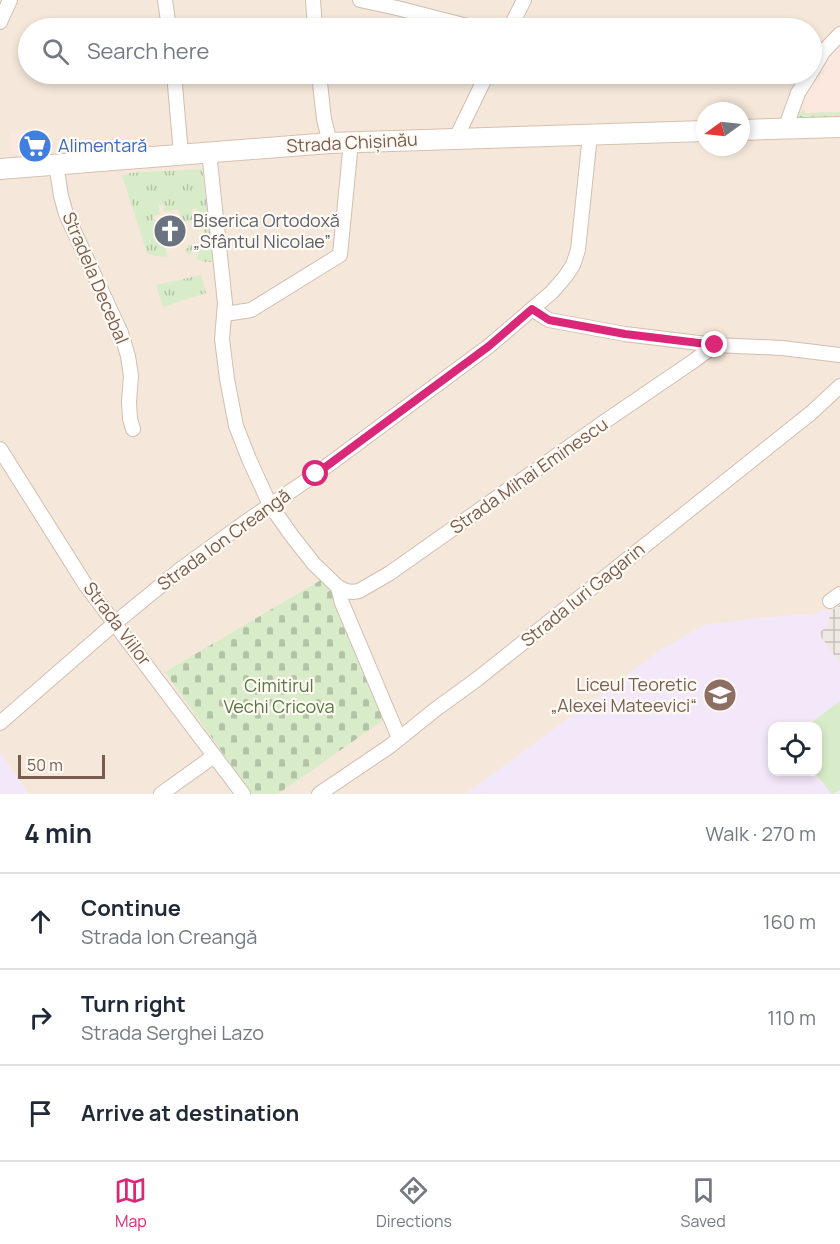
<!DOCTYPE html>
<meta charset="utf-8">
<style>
:root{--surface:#fff;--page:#f6f6f7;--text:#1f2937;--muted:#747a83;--line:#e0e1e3;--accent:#db2777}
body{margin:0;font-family:Manrope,sans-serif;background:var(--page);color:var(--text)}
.controls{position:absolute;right:18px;bottom:18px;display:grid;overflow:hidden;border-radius:12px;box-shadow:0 3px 9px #0003}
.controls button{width:54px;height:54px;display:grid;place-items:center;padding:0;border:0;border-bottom:2px solid var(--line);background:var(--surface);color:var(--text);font:30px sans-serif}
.compass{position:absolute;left:696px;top:102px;width:54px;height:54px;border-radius:50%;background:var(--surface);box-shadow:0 3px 9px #0003;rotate:255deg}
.scale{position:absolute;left:18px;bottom:15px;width:87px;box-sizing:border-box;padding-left:6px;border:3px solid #7a5c4d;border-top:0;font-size:16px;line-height:21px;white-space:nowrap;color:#7a5c4d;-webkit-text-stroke:4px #fffaf3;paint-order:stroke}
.stop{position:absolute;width:18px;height:18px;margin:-14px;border:4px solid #db2777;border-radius:50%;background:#fff}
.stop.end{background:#db2777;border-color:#fff;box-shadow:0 2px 6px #0008}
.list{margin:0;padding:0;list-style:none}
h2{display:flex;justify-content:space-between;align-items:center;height:78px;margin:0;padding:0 24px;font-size:26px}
h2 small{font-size:20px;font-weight:400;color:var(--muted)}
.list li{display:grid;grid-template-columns:39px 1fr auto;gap:18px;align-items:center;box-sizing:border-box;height:96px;padding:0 24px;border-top:2px solid var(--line)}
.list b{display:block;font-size:22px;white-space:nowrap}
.list p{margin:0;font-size:20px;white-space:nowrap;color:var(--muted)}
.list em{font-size:20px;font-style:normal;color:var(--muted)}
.icon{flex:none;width:33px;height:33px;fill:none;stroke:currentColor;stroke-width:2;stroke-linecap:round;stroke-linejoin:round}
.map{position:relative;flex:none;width:840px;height:794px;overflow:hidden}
.search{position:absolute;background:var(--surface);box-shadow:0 3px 9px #0003;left:18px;right:18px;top:18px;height:66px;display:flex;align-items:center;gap:15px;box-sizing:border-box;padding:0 21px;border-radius:33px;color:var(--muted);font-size:22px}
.sheet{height:366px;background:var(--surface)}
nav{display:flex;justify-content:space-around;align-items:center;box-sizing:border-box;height:84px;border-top:2px solid var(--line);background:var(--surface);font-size:16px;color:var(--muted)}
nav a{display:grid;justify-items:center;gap:3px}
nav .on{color:var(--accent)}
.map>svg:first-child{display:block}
</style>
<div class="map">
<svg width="840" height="794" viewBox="0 0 840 794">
<defs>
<pattern id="industrial-grid" width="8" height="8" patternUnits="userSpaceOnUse" patternTransform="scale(1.5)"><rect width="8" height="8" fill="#efe9e4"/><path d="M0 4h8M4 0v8" fill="none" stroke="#c7c0bb"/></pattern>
<pattern id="grass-tufts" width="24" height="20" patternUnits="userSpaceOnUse" patternTransform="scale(1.5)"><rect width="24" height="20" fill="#d8ecc9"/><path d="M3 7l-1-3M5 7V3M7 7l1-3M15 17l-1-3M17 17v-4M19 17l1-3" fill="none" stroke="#b4c2a5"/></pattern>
<pattern id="cemetery-stones" width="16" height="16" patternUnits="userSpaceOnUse" patternTransform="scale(1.5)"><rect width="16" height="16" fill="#d8ecc9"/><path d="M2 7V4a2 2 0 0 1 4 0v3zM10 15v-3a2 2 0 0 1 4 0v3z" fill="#b4c2a5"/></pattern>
<pattern id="park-dots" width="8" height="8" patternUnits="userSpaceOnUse" patternTransform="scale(1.5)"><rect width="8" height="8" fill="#d8ecc9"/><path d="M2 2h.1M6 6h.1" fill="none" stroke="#b4c2a5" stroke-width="1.8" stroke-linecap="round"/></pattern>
</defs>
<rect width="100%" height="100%" fill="#fdf6ec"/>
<path fill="#f5e8da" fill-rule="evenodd" d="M0,0H840V794H0ZM28,28H812V74H28ZM705,111H741V147H705ZM772,726H818V772H772Z"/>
<g fill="#fde8e0">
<path d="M840,45V112L805,113V93L823,61Z"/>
<path d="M49,129L51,149L10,153V132Z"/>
</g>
<path fill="url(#industrial-grid)" d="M840,605V663L818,633L827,627L831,611Z"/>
<g fill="#f3e8fa" fill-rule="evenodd">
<path d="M824,610L831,611L827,627L818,633L840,663V794H466L662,649L704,625L758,618L814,614ZM772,726H818V772H772Z"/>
<path d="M0,752L29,794H0Z"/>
</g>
<g fill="url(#grass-tufts)">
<path d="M202,169L215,262H205L196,259L198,254L191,251L190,255L187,254L185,249L188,248V245L206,240L202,223L200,224L196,208L192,209L195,219L182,223L178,209L165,212L162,204L158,205L160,214L153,216L161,242H164L168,257L154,256L147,253L122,176L130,173Z"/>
<path d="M201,275L206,293L163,307L156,285Z"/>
</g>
<path fill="url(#cemetery-stones)" d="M321,580L330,583L385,716L382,721L278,794H252L165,672Z"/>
<path fill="url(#park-dots)" d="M805,110V113L840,112V119L803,121L796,118V114Z"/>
<path fill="#d8ecc9" d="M840,701V789L834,794H832L814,772H818V726H807Z"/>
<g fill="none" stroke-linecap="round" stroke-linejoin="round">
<defs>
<g id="street">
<path d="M165,0L169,28"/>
<path d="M313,0L315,28"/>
<path d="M360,0L397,8L475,28"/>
<path d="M0,22L10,0"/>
<path d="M510,28L524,0"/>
<path d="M812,71L823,52L840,34"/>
<path d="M174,74L181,154"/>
<path d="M319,74L324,119L330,143"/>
<path d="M785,129L798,93L810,74"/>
<path d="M456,138L487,74"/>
<path d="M209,152L225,303L222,339L227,379L236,426L249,459L270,505L292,536L314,564L338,587L346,591L352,592L359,591L390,573L607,420L695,360L715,345"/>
<path d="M56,164L61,196L66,214L121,333L128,356L131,376L129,402L130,419L133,429"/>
<path d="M532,309L549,320L625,334L715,345L782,348L840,355"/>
<path d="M225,314L251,310L340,255L351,142"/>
<path d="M0,449L85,584L243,794"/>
<path d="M338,587L342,603L399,738"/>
<path d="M830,601L840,594"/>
<path d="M0,723L115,623L181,569L247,521L316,474L489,346L552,292L565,277L573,265L578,250L590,135"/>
<path d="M161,794L214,756"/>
<path d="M319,794L390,746L436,709L476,680L811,413L840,386"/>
</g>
<g id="secondary">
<path d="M741,130L840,127"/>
<path d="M0,169L330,143L705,131"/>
</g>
</defs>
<use href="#street" stroke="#d1beb0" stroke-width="16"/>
<use href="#secondary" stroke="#d6c0b0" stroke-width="22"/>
<use href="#street" stroke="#fff" stroke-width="14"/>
<use href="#secondary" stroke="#fff" stroke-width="20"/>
</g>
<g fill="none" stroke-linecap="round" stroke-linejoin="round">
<path stroke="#db2777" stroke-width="8" d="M316,474L489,346L532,309L549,320L625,334L715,345"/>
</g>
<defs>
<symbol id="supermarket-disc" viewBox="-11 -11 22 22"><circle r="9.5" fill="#3f7fe0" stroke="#fffaf3"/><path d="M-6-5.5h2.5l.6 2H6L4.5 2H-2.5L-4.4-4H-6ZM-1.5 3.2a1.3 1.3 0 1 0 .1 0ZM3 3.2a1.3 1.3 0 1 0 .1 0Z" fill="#fff"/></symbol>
<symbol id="church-disc" viewBox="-11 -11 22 22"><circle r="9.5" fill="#6b7280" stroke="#fffaf3"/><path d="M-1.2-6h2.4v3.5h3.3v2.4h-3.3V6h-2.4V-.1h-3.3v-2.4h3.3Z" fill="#fff"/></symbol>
<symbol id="school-disc" viewBox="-11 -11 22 22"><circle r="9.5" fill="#8d6e63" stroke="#fffaf3"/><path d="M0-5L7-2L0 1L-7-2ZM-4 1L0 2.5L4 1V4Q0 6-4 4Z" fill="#fff"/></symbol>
</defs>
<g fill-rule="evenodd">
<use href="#supermarket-disc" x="16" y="127" width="38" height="38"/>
<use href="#church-disc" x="151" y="212" width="38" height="38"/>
<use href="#school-disc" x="701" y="676" width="38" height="38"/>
</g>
<g text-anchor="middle" stroke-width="4.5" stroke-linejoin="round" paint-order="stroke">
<g font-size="18" fill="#7a5c4d" stroke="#fffaf3">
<text transform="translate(352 143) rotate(-3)" y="6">Strada Chișinău</text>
<text transform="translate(95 278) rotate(67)" y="6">Stradela Decebal</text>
<text transform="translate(529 476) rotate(-35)" y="6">Strada Mihai Eminescu</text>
<text transform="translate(224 540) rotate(-36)" y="6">Strada Ion Creangă</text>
<text transform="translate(583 595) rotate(-39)" y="6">Strada Iuri Gagarin</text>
<text transform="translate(117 624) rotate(53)" y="6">Strada Viilor</text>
</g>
<g font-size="18" fill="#366cbe" stroke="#fffaf3" text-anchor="start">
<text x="58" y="152">Alimentară</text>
</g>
<g font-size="18" fill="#5b616d" stroke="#fffaf3" text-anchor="start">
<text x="193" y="227">Biserica Ortodoxă<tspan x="193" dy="21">„Sfântul Nicolae”</tspan></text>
</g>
<g font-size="18" fill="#785e54" stroke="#fffaf3" text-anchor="end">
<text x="697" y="691">Liceul Teoretic<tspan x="697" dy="21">„Alexei Mateevici“</tspan></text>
</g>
<g font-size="18" fill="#537a41" stroke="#fffaf3">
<text x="279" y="692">Cimitirul<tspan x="279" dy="21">Vechi Cricova</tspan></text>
</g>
</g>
</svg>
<div class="controls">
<button><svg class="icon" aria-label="locate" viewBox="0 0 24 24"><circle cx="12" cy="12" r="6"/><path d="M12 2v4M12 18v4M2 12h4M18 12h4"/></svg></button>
</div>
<svg class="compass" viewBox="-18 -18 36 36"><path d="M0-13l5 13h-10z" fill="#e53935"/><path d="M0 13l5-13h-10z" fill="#747a83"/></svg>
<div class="scale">50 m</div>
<div class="stop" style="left:316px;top:474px"></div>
<div class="stop end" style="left:715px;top:345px"></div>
<div class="search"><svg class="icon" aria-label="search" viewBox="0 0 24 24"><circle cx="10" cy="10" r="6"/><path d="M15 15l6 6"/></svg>Search here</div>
</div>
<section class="sheet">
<h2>4 min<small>Walk · 270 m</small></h2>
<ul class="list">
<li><svg class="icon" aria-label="ahead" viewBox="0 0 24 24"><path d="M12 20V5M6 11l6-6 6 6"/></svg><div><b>Continue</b><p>Strada Ion Creangă</p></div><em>160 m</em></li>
<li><svg class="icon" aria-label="right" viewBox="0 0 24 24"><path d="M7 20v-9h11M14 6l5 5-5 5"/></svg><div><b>Turn right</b><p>Strada Serghei Lazo</p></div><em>110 m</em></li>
<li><svg class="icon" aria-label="arrive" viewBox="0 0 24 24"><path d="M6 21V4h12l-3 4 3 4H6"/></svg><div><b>Arrive at destination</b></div></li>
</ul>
</section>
<nav>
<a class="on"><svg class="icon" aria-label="map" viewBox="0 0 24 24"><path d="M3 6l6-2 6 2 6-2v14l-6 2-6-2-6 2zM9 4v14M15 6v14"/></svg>Map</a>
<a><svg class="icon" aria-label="directions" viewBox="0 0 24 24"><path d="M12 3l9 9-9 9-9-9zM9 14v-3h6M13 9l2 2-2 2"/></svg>Directions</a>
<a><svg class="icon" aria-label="saved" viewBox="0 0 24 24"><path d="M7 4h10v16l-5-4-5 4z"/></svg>Saved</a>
</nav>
